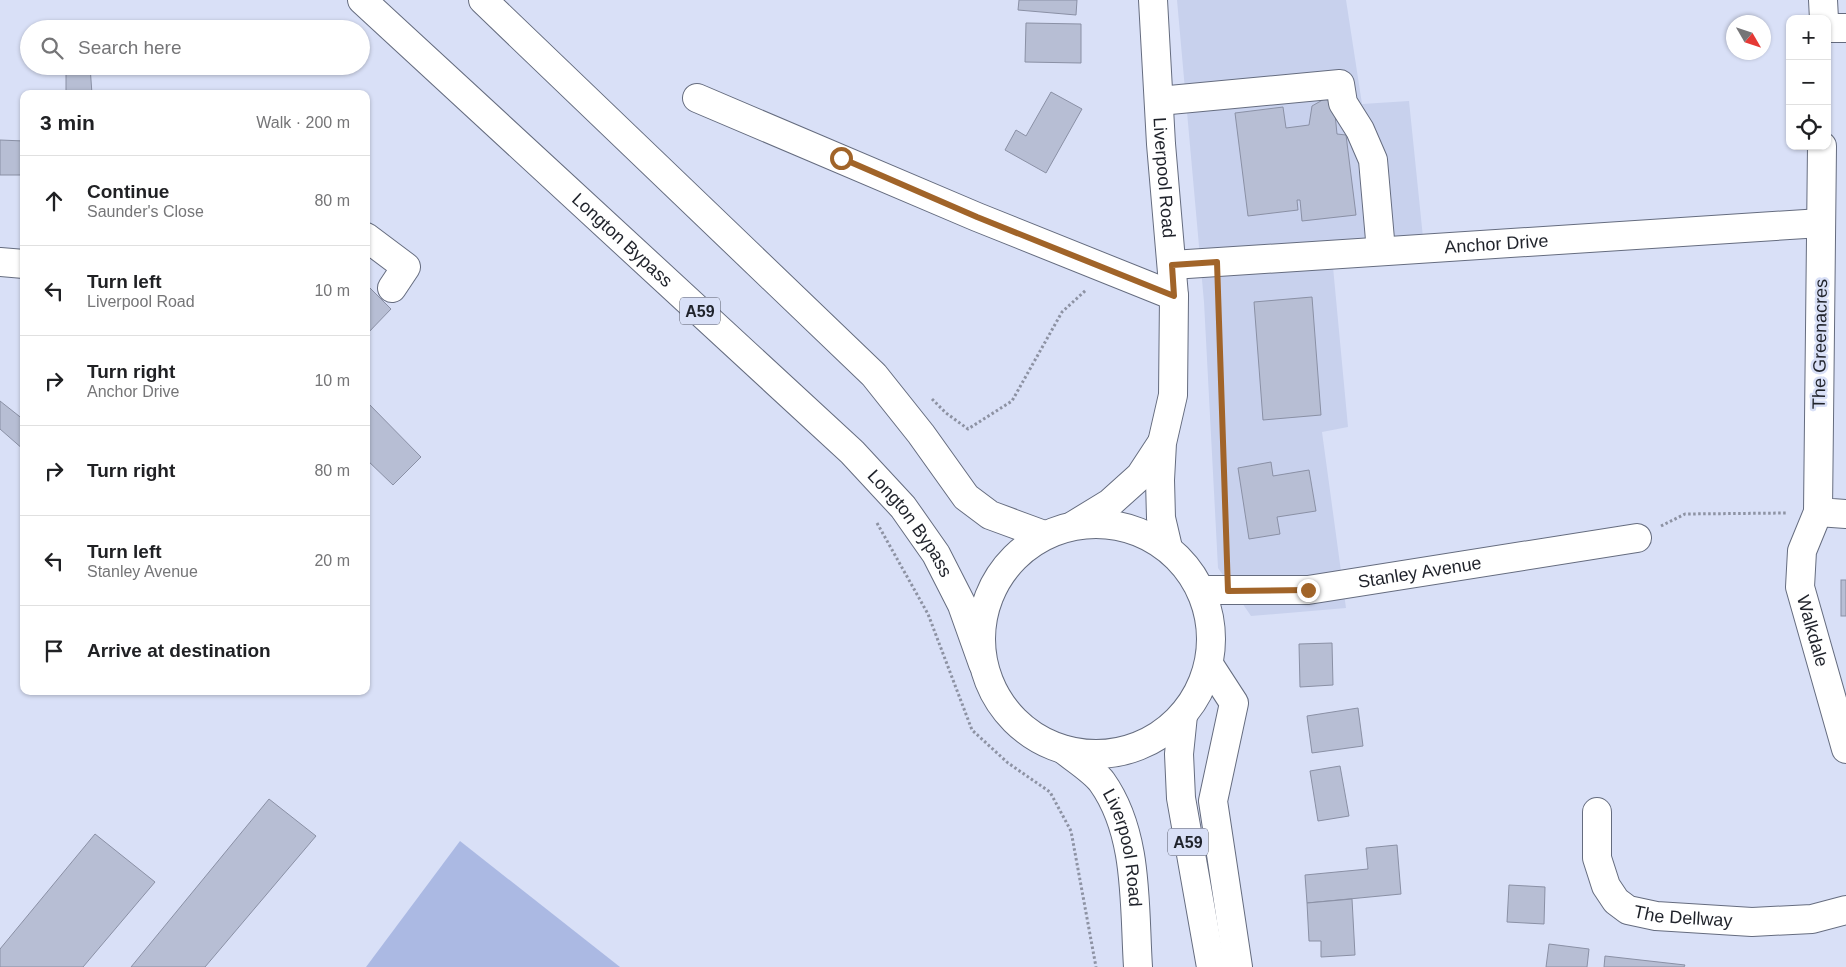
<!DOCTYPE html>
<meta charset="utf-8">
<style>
:root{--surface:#fff;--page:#f6f6f6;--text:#202124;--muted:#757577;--line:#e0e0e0}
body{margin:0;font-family:Arial,sans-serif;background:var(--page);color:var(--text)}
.controls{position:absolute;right:15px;top:15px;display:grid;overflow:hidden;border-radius:10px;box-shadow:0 1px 4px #0004}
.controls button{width:45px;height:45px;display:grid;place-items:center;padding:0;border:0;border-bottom:1px solid var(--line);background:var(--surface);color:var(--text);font:25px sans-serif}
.compass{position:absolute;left:1726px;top:15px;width:45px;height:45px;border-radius:50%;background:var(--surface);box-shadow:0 1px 4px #0004;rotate:129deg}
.stop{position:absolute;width:15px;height:15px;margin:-11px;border:4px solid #a16429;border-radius:50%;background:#fff}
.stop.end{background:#a16429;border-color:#fff;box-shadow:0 1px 5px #0008}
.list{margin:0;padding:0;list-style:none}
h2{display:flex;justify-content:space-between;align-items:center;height:65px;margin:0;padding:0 20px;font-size:21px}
h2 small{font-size:16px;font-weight:400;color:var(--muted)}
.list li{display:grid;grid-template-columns:32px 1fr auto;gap:15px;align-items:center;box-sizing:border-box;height:90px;padding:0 20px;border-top:1px solid var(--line)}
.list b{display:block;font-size:19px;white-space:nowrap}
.list p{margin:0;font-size:16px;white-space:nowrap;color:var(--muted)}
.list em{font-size:16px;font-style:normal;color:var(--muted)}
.icon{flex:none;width:28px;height:28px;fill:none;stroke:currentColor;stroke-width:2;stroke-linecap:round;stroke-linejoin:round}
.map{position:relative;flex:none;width:1846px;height:967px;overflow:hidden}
.search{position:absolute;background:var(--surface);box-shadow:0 1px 4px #0004;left:20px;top:20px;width:350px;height:55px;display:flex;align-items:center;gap:12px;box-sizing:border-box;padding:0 18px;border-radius:28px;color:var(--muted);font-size:19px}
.panel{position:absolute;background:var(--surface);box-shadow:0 1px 4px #0004;left:20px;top:90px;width:350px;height:605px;border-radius:10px}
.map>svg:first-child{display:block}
</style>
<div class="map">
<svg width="1846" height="967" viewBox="0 0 1846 967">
<rect width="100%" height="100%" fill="#d9e0f7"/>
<path fill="#c8d1ed" d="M1177,0H1346L1362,104L1409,101L1425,257L1333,267L1348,427L1322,432L1346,608L1251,616L1218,568L1204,302Z"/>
<path fill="#abb9e3" d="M460,841L620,967H366Z"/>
<g fill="#b7bed4" stroke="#8a90a5">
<path d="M1019,0H1077L1076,15L1018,10Z"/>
<path d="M1026,23L1081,24V63L1025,62Z"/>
<path d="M90,66L92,94H66V68Z"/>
<path d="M1051,92L1082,109L1046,173L1005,150L1016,130L1026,136Z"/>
<path d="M1333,94L1337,134L1346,135L1356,215L1302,221L1300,200H1297L1298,210L1248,216L1235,113L1283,107L1286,128L1309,125L1312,106Z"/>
<path d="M0,140L24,141V175H0Z"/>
<path d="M367,285L391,309L366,335V286Z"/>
<path d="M1312,297L1321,415L1263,420L1254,302Z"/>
<path d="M0,401L24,420V450L0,429Z"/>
<path d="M366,401L421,457L393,485L366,459Z"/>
<path d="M1271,462L1273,476L1309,470L1316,511L1277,517L1280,534L1249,539L1238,468Z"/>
<rect x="1841" y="580" width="5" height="36"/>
<path d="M1332,643L1333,685L1300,687L1299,644Z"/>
<path d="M1358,708L1363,746L1312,753L1307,716Z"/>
<path d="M1340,766L1349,816L1318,821L1310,771Z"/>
<path d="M269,799L316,836L205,967H131Z"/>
<path d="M95,834L155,882L83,967H0V949Z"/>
<path d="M1397,845L1401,894L1307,903L1305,875L1368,869L1366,848Z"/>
<path d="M1509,885L1545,887L1544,924L1507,922Z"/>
<path d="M1352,899L1355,955L1321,957V941H1309L1307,903Z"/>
<path d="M1549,944L1589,949L1587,967H1546Z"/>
<path d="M1605,956L1685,965L1684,967H1604Z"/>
</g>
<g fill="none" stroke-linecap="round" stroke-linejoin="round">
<defs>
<g id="minor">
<path id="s1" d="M1153,0L1161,144L1174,296L1173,395L1162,443L1160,480L1161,518L1168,548"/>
<path d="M1823,0L1824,19"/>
<path d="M1827,28H1846"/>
<path d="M697,98L977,217L1174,296"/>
<path d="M1159,101L1340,84L1343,103L1360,130L1373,160L1381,251"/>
<path d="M1822,146L1818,512L1846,514"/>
<path d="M366,237L406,267L392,288"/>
<path d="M0,262L24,264"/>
<path id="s2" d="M1172,265L1821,223"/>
<path id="s3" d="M1818,512L1802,551L1800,587L1846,749"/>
<path d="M1074,525L1110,503L1140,476L1161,444"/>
<path id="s4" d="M1202,590H1308L1637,538"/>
<path d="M1210,666L1234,703L1213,801L1238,967"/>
<path id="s5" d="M1597,812V858L1606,886L1616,901L1628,910L1656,916L1752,922L1812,919L1846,910"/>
</g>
<g id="highway">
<path id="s6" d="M362,0L852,452L903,507L936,554L962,605L983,664"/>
<path d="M483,0L874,375L921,434L966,497L990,515L1044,535"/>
<circle cx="1096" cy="639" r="115"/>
<path d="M1183,715L1179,754L1181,798L1211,967"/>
<path id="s7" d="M1064,750C1075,759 1094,771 1102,782C1139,834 1134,906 1138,967"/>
</g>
</defs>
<use href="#minor" stroke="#656c7f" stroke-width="30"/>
<use href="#highway" stroke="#656c7f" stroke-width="30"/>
<g stroke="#8d92a3" stroke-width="3" stroke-dasharray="2.5 2.5" stroke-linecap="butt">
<path d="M1218,290L1227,561"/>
<path d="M932,399L946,413L968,429L1012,401L1062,312L1086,290"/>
<path d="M877,523L928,614L972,730L1008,763L1050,792L1071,831L1096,967"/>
<path d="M1661,526L1685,514L1787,513"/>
</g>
<use href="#minor" stroke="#fff" stroke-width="28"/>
<use href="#highway" stroke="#fff" stroke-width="28"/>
</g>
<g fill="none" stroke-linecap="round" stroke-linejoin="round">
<path stroke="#a16429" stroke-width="6" d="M841,158L977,217L1174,296L1172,265L1217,262L1228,591L1308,590"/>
</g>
<g text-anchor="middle" stroke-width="5" stroke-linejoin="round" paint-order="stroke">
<g fill="#d9e0f7" stroke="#575b68" stroke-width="1">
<rect x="680" y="297.5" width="40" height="27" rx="4"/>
<rect x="1168" y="828.5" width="40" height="27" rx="4"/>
</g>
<g font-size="16" font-weight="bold" fill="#1f222a">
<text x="700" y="317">A59</text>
<text x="1188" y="848">A59</text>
</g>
<g font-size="18" fill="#1f222a" stroke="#d9e0f7">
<text dy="6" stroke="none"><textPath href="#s1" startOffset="178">Liverpool Road</textPath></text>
<text dy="6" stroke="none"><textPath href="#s6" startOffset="354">Longton Bypass</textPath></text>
<text dy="6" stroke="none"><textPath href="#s2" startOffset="325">Anchor Drive</textPath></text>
<text transform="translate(1820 344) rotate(-89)" y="6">The Greenacres</text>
<text dy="6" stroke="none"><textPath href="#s6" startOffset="759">Longton Bypass</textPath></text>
<text dy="6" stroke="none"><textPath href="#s4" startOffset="219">Stanley Avenue</textPath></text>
<text dy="6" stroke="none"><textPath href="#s3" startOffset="124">Walkdale</textPath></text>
<text dy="6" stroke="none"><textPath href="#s7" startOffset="120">Liverpool Road</textPath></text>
<text dy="6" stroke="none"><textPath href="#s5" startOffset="164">The Dellway</textPath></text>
</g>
</g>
</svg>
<div class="controls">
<button>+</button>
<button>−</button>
<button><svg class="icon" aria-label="locate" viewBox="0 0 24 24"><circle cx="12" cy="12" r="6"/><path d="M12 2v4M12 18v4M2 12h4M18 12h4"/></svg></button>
</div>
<svg class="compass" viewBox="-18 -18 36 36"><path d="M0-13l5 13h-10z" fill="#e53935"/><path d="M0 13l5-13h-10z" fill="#757577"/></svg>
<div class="stop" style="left:841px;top:158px"></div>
<div class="stop end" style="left:1308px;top:590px"></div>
<div class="search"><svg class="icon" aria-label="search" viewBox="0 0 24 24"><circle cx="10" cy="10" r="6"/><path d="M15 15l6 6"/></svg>Search here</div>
<section class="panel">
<h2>3 min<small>Walk · 200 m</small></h2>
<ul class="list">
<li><svg class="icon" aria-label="ahead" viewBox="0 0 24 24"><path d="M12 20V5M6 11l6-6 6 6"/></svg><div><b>Continue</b><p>Saunder's Close</p></div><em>80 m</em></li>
<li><svg class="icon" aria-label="left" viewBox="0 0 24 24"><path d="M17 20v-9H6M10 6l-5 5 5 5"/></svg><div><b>Turn left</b><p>Liverpool Road</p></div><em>10 m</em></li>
<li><svg class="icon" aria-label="right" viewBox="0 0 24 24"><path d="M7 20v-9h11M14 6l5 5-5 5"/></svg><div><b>Turn right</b><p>Anchor Drive</p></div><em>10 m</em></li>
<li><svg class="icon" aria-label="right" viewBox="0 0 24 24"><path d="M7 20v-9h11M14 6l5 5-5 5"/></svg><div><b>Turn right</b></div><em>80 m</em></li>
<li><svg class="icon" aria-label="left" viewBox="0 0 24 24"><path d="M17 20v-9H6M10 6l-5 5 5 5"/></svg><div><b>Turn left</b><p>Stanley Avenue</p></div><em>20 m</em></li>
<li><svg class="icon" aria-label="arrive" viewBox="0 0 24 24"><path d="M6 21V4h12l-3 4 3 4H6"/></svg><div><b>Arrive at destination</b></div></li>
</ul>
</section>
</div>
